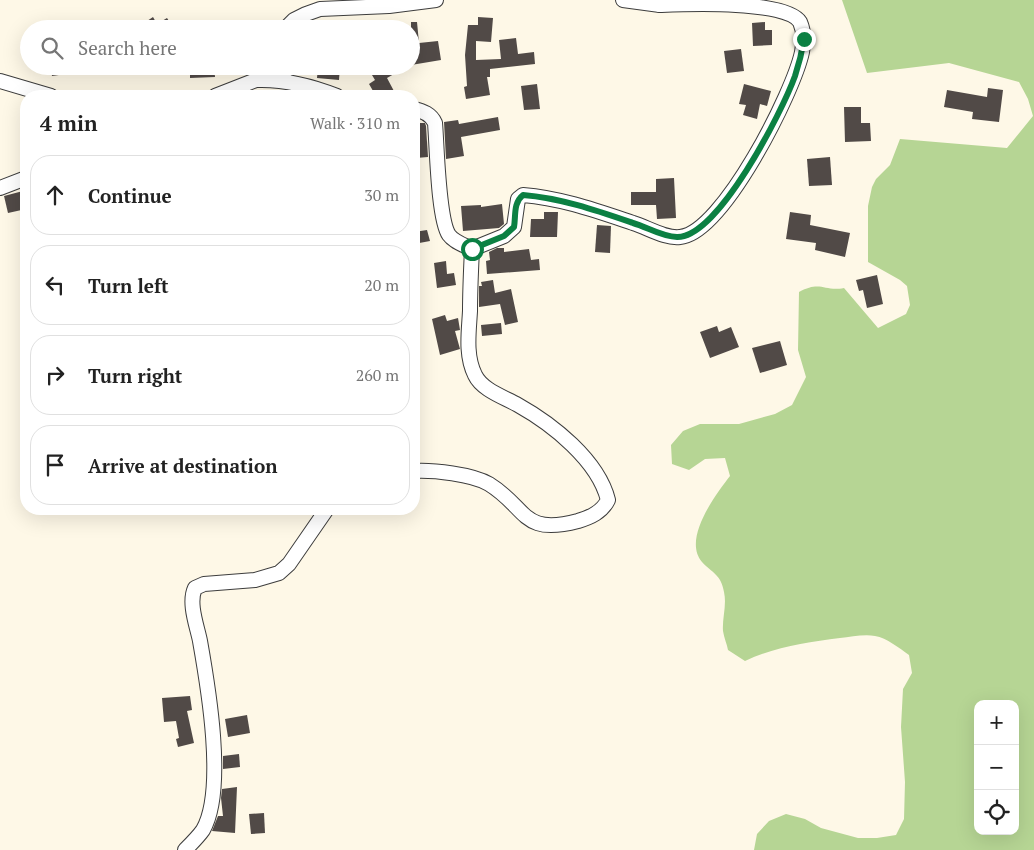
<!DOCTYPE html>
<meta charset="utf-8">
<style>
:root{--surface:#fff;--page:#f6f6f6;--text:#222;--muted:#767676;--line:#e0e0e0}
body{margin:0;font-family:"PT Serif",serif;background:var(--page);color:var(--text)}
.controls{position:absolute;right:15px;bottom:15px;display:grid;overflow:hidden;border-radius:10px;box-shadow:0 5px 20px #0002}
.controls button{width:45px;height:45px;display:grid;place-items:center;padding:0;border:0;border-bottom:1px solid var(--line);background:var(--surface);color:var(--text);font:25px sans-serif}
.stop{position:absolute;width:15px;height:15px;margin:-11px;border:4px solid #0b8043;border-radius:50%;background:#fff}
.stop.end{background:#0b8043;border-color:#fff;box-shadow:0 1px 5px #0008}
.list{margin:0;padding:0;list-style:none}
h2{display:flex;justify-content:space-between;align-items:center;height:65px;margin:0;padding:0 20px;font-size:21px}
h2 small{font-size:16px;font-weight:400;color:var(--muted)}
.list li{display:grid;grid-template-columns:32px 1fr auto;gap:15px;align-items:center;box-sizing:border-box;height:80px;margin:0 10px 10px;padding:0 10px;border:1px solid var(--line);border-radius:20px}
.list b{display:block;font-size:19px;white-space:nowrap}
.list em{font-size:16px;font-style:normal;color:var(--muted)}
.icon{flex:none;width:28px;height:28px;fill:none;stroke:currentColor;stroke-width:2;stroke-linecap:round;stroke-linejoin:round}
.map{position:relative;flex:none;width:1034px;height:850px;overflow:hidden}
.search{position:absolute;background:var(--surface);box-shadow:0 5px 20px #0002;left:20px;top:20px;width:400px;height:55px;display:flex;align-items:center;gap:12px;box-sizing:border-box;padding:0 18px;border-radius:28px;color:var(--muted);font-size:19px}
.panel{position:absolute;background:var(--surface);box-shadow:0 5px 20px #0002;left:20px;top:90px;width:400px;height:425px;border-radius:20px}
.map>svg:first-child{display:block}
</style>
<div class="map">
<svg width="1034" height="850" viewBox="0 0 1034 850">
<rect width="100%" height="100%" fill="#fef8e7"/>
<path fill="#b6d594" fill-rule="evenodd" d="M842,0H1034V850H754L757,834L769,821L786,814L805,819L821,828L858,838H877L896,835L904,819L905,782L901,727L903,689L912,673L909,655C899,648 887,638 875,636C864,634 851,637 840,638C807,642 775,647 745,661L728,650C727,644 724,638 723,631C722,619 727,605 724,592C721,574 712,573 702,562C682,539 716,494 730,476L725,458L705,459L689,470L672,464L671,445L683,431L700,424H739L775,414L792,405L806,377L798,350L799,292C821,280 824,292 844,288L878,328L906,314L910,305L907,286L900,280L868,262V206L872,187L876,179L890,165L900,139L1007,148L1033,116L1028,99L1019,82L949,63L867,73ZM978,704H1015V831H978Z"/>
<g fill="#514a47">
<path d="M153,17L157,24L167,18L174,29H135Z"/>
<path d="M478,17L493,18L491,42L476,41V60L501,59L499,40L516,38L518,54L534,52L535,64L490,69V77H487L490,95L466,99L464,87L467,86L465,55L468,25H478Z"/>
<path d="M314,20L342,23V29H313Z"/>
<path d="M373,20L374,29H348V25Z"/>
<path d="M411,22H417L419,43L438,41L441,60L411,65Z"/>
<path d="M765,22V30H772V45L753,46L752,23Z"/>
<path d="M741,49L744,71L727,73L724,51Z"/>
<path d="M50,66H86V71L52,76Z"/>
<path d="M190,66H214L215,77L190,78Z"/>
<path d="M318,66H340L339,80L317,78Z"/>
<path d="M375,66H390L394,74L387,78L395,93L389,96H376L369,84L375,80L369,70Z"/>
<path d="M537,84L540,109L524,110L521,86Z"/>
<path d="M744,84L771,91L767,106L760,104L757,119L743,115L746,105L739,104Z"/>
<path d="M988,88L1003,90L999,122L972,119L973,112L944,107L947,90L987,97Z"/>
<path d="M844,107H861V123H870L871,141L845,142Z"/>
<path d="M498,117L500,130L461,137L464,156L446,159L444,122L458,120L459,124Z"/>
<path d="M415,123H425L426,126L428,157L416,158Z"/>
<path d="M830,157L832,185L809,186L807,159Z"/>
<path d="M674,178L676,218L657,219L656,205H631V192H656V179Z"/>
<path d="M23,191L26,209L8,213L4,196Z"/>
<path d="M502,204L504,224L499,228L463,231L461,206L481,205V207Z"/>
<path d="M544,212H558L557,237H530L531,219H544Z"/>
<path d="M790,212L811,215L810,225L850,233L845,257L815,250L816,243L786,239Z"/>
<path d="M597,225L611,226L610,253L595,252Z"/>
<path d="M427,230L430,241L414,244V232Z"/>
<path d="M497,248H504V252L529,249L531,260L539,259L540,270L487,274L486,261L490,260L489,252Z"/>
<path d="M446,261L447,274L454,273L456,285L437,288L434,263Z"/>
<path d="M877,275L883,304L867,308L863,290L859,291L856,280Z"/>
<path d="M493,280L495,293L511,289L518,322L505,325L500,304L479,307V286H482L481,282Z"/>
<path d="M445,315L447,321L458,318L460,330L455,331L460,349L440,355L432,319Z"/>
<path d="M501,323L502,334L482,336L481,325Z"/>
<path d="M717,326L719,332L731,327L739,347L710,358L700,332Z"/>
<path d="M780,341L787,365L760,373L752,348Z"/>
<path d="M190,696L192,710L187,711L194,743L178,747L176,739L179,738L176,721L164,722L162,698Z"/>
<path d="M247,715L250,733L228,737L225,719Z"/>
<path d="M239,754L240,767L223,769V756Z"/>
<path d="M237,787L235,833L212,831L218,816H223L221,798L222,789Z"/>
<path d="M264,813L265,833L251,834L249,814Z"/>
</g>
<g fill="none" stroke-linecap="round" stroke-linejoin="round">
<defs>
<g id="minor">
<path d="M623,0L660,5V0"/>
<path d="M285,29L294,20L306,14L320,9L389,6L436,0"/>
<path d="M275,79L292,66"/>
<path d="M256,80C283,79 312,86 337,96"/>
<path d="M0,81L51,96"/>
<path d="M215,96L256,80L260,66"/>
<path d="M414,109C423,111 431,114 435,123C437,145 438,219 449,235C454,242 464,245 472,249C471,270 470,290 470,311C469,331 465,355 475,375C482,390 504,397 518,405C552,424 598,460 608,500C602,512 591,517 578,521C521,536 528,508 489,484C472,474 433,470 414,471"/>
<path d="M0,188L26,178"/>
<path d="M472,249L504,236L514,227L518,199L523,195C561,198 597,211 633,223C647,227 665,239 680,237C723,233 794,91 802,52C804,42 804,31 800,22C786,0 687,4 660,5"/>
<path d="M185,850C191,844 198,837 203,830C226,790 208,686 200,641C197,626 188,603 195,588L204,584L255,580L279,573L289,564L327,509"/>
</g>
</defs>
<use href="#minor" stroke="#3d3d3d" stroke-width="16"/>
<use href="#minor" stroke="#fff" stroke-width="14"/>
</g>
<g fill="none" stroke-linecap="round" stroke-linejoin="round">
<path stroke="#0b8043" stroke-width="6" d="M472,249L504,236L514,227C516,216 513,203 523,195C561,198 598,211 633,223C647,227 662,237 677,237C718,238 782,112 795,76C799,64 802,52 804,39"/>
</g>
</svg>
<div class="controls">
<button>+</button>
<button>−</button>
<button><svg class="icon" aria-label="locate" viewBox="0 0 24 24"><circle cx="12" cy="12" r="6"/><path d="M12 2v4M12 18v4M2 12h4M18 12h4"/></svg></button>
</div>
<div class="stop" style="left:472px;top:249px"></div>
<div class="stop end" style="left:804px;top:39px"></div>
<div class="search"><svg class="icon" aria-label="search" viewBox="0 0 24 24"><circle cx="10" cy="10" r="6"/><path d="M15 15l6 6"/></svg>Search here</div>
<section class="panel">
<h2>4 min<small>Walk · 310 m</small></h2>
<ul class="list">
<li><svg class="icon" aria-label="ahead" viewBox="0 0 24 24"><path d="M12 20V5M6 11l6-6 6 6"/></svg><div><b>Continue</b></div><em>30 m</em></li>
<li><svg class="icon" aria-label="left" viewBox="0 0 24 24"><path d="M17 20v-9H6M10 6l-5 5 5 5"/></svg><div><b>Turn left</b></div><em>20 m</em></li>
<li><svg class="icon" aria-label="right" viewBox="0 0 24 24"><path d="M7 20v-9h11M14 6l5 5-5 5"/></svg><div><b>Turn right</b></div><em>260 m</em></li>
<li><svg class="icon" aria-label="arrive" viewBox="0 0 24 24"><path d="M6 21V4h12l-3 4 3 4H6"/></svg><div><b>Arrive at destination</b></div></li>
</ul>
</section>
</div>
